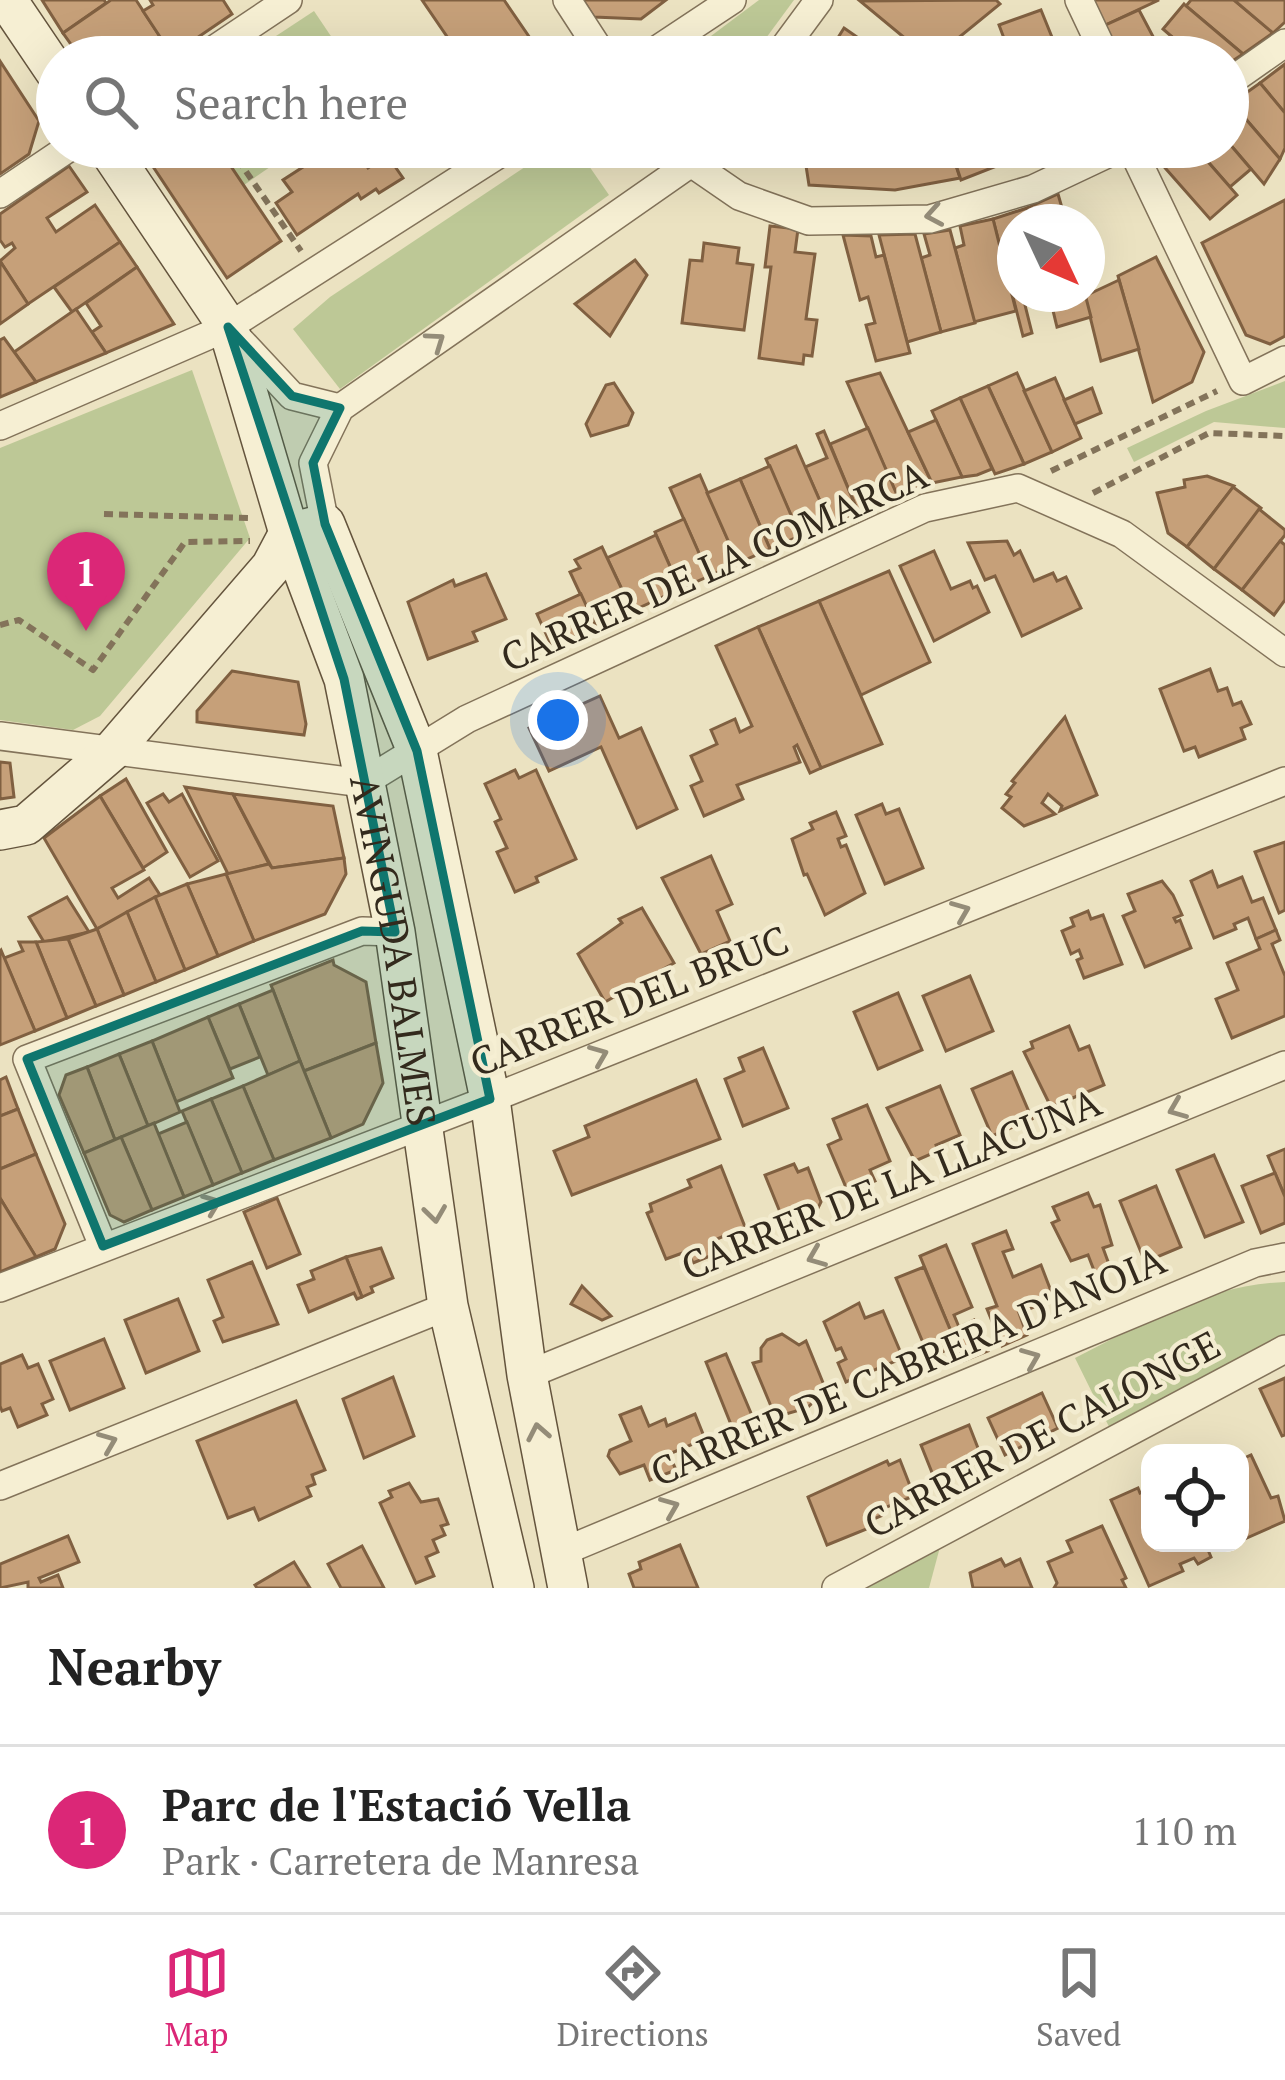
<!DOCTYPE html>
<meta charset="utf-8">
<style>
:root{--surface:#fff;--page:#f6f6f6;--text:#222;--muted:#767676;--line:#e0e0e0;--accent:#db2777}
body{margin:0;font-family:"PT Serif",serif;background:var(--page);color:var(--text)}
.controls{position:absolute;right:36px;bottom:36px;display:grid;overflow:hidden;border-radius:24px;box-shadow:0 12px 48px #0002}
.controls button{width:108px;height:108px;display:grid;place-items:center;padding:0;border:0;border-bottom:3px solid var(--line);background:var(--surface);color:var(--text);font:60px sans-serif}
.compass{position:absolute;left:997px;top:204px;width:108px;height:108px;border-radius:50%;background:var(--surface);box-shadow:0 12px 48px #0002;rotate:134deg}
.you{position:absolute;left:558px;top:720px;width:42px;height:42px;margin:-30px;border:9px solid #fff;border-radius:50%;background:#1a73e8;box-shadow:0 0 0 18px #1a73e833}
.badge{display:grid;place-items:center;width:78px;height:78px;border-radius:50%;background:var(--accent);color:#fff;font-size:39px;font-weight:700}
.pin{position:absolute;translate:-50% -99px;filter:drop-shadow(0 3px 6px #0008)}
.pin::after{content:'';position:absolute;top:63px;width:42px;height:36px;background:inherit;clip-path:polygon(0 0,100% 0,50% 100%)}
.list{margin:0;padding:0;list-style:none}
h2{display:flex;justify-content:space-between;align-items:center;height:156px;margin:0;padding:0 48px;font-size:51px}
h2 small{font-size:39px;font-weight:400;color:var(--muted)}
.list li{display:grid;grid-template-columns:78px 1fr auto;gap:36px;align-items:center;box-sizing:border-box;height:168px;padding:0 48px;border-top:3px solid var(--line)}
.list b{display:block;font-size:45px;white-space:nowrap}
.list p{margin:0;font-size:39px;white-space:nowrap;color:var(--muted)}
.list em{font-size:39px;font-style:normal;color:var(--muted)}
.icon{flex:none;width:66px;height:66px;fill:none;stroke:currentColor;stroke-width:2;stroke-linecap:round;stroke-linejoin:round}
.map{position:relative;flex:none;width:1285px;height:1588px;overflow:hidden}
.search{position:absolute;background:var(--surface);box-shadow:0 12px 48px #0002;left:36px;right:36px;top:36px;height:132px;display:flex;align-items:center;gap:30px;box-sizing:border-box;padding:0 42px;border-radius:66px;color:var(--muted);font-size:45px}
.sheet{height:324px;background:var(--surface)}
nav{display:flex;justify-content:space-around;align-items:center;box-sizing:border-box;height:168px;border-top:3px solid var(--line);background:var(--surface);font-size:33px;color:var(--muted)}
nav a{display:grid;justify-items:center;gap:6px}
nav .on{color:var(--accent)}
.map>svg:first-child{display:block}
</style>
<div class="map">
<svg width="1285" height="1588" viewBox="0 0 1285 1588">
<rect width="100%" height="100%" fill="#ebe2c1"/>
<g fill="#bdc896">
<path d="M759,0H794L752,57H683Z"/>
<path d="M314,11L345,57H244Z"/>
<path d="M218,147H299L244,185Z"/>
<path d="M555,147H576L609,195L340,389L293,329L330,297Z"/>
<path d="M192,370L250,538L100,716L73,730L0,720V448Z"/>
<path d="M1285,381V428L1214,422L1134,462L1127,448L1206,411Z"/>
<path d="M1285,1282V1358L1119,1447L1075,1358C1145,1323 1205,1285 1285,1282Z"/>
<path d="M940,1547L929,1588H857Z"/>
</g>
<g fill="#c6a079" stroke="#806041" stroke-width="3">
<path d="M42,0H104L106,3L63,33Z"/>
<path d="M111,0H136L172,55L80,57L63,33Z"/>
<path d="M150,0H223L232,14L172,55L143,11L153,5Z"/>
<path d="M422,0H504L543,57H461Z"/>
<path d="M583,0H666L641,19L594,17Z"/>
<path d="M996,0L1000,4L952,43L941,57H893L906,39L860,1Z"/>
<path d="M1087,0H1159L1099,28Z"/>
<path d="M1191,0H1234L1273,33L1243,54L1186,6Z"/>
<path d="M1234,0H1285V22L1273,33Z"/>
<path d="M1184,4L1186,6L1243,54L1228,64V57H1195L1163,29Z"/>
<path d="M1041,10L1060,57H1011L999,25Z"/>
<path d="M1139,10L1157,44L1146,57H1111L1099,28Z"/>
<path d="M844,28L860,39L849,54L834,44Z"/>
<path d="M1172,37L1195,57H1155Z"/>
<path d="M0,61L39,121L29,154L0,174Z"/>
<path d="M1285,64V113L1260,83Z"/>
<path d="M1260,83L1285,113V148L1280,159L1232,103Z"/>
<path d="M1232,103L1280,159L1264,184L1228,142V106Z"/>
<path d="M1228,142L1251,169L1230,187L1195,147H1228Z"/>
<path d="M140,147H218L281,241L227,278Z"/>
<path d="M334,147H354L368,168L387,155L403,178L379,193L376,189L361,199L358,194L297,235L276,203L292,192L283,180Z"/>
<path d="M818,147H950L960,178L895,190L809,185L804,153Z"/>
<path d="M950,147H1045L961,180Z"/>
<path d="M1162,147H1195L1237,195L1210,219L1152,153Z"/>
<path d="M69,166L87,192L47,218L56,232L95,205L120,242L28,304L0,261L15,248L12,243L5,247L0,240V214Z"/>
<path d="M1058,194L1066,222H1030L1027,208Z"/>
<path d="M1285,200V336L1270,344L1246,335L1202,243Z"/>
<path d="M1027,208L1030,222H1015V294H1048L1024,301L1032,333L1023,336L993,219Z"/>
<path d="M993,219L1016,311L974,322L955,248L964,245L960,226Z"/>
<path d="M770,226L798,229L795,252L815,254L806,319L817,320L812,356L804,355L803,364L759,358L771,267H765Z"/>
<path d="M950,230L975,323L941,332L921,258L930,255L924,234Z"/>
<path d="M915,234L941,332L907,342L879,235Z"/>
<path d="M843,235L871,236L876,257L884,255L910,353L876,361L866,325L875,323L868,297L860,300Z"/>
<path d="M120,242L137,267L72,312L54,287Z"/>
<path d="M704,243L739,248L737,263L753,265L744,330L682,323L690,260L702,261Z"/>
<path d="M1156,257L1204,352L1192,382L1153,402L1118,276Z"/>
<path d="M635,260L647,275L610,336L575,304Z"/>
<path d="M0,261L28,304L0,324Z"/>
<path d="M137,267L174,324L106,353L92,332L101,326L86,303Z"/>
<path d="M1119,280L1139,349L1101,361L1085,296Z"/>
<path d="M1049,294H1085L1091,317L1057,327Z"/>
<path d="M76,309L106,353L36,382L14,352Z"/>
<path d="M4,338L36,382L0,397V340Z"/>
<path d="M880,373L932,483L897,495L847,382Z"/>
<path d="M1017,373L1052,452L1024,464L988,386Z"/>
<path d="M1055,378L1081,438L1052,452L1024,391Z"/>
<path d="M614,383L633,413L628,425L591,436L586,424L606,385Z"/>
<path d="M988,386L1024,464L995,474L960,398Z"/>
<path d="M1092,388L1101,413L1075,424L1064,400Z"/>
<path d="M960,398L992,469L977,475L962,477L932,411Z"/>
<path d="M936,420L962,477L932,483L908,432Z"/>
<path d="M868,428L897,495L858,512L830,444Z"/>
<path d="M824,431L858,512L830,524L805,467L827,458L817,434Z"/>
<path d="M796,446L830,524L800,536L766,459Z"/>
<path d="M770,466L800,536L770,549L740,479Z"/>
<path d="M700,475L738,563L709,576L670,488Z"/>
<path d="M1207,476L1234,486L1187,547L1168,533L1157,493L1185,487L1184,480Z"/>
<path d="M740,479L770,549L738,563L707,493Z"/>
<path d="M1233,487L1261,508L1214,569L1187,547Z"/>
<path d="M1259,509L1285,530V535L1242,590L1214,569Z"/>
<path d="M684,519L709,576L680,589L655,532Z"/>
<path d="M656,535L680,589L632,611L607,558Z"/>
<path d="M1007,541L1014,555L1020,551L1034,581L1053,573L1057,581L1066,577L1081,608L1022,636L995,576L985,580L968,543Z"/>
<path d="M1280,541L1285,545V600L1274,615L1242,590Z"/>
<path d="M602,547L626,598L590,615L570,572L580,568L575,560Z"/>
<path d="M934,551L951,589L970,581L973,588L977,586L989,612L934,641L900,566Z"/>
<path d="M889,571L930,662L861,695L819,601Z"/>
<path d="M486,574L506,619L473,632L477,641L428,659L408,602L453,580L455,586Z"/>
<path d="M581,594L596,627L552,647L537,614Z"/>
<path d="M819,601L882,744L821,768L758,627Z"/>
<path d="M758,627L821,768L810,773L797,745L794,747L800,762L737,785L743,799L704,816L691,786L702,781L691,756L717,744L711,730L735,719L740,732L752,726L716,646Z"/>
<path d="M1210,669L1218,691L1227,688L1233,705L1241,702L1251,724L1241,728L1245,739L1199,757L1195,747L1184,751L1160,689Z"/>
<path d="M232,671L298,682L306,724L304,735L197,722V711Z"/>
<path d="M600,696L619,738L641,728L677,809L637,828L601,747L549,771L529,728Z"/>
<path d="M1065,717L1097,795L1060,811L1062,806L1048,794L1042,803L1055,814L1024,826L1002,808L1011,797L1006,794L1015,783L1012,781Z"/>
<path d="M0,762L10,763L14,797L0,799Z"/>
<path d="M515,770L519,778L536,770L576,859L536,877L538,882L515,892L497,852L507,848L495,822L501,819L485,784Z"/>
<path d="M126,779L167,852L143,868L100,796Z"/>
<path d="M185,787L233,794L269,864L228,874Z"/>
<path d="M163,794L169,802L182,794L218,861L190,877L147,803Z"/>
<path d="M233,794L333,806L344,858L272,868Z"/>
<path d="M100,796L144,870L112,888L118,898L149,878L160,895L97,929L44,838Z"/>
<path d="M882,804L886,814L899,809L923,868L885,884L856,815Z"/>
<path d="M836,812L846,836L838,839L841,847L846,845L865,893L825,915L807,874L804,875L792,839L813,829L810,823Z"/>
<path d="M1285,842V910L1279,913L1255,852Z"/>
<path d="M711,856L732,904L717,911L730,941L701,954L662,878Z"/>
<path d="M344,858L346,874L325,914L254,941L226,874L269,864L272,868Z"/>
<path d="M1212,871L1218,887L1242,877L1252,902L1263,898L1276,930L1256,939L1248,918L1234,924L1236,929L1214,938L1191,881Z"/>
<path d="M226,874L254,941L218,956L187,884Z"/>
<path d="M1162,881L1173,895L1182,915L1174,918L1176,922L1180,920L1191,948L1145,967L1123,916L1135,911L1128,894Z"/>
<path d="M187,884L218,956L185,970L155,897Z"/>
<path d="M67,897L89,932L44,942L29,917Z"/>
<path d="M155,897L185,970L156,982L127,912Z"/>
<path d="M642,908L674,963L605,1002L578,954L622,923L619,919Z"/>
<path d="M1088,911L1091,919L1103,915L1122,964L1084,978L1077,960L1082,958L1079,950L1071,954L1062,931L1074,926L1071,918Z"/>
<path d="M127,912L156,982L124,995L97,929Z"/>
<path d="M97,929L124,995L96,1006L68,939Z"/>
<path d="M1276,930L1280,940L1272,944L1285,976V1016L1232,1038L1216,999L1238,990L1227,963L1260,949L1256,939Z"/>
<path d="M68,939L96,1006L67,1018L36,942Z"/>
<path d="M19,942H36L67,1018L35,1031L4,958L23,951Z"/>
<path d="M1,950L35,1031L0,1045V951Z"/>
<path d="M333,960L334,965L366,982L376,1043L304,1071L271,985Z"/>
<path d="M970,976L993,1031L946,1051L923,996Z"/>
<path d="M273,990L300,1061L268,1075L239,1004Z"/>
<path d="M898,993L922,1050L878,1069L854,1012Z"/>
<path d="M239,1004L260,1057L230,1069L208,1017Z"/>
<path d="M208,1017L233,1078L176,1102L152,1041Z"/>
<path d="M1069,1026L1079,1050L1089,1046L1104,1085L1051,1107L1024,1052L1033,1048L1031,1042Z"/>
<path d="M152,1041L180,1112L148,1126L119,1054Z"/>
<path d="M376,1043L383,1083L363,1124L331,1138L304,1071Z"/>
<path d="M763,1048L788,1108L743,1126L725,1079L744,1071L739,1058Z"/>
<path d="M119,1054L148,1126L115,1140L87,1067Z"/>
<path d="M300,1061L331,1138L274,1160L243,1086Z"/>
<path d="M87,1067L115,1140L84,1153L59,1095L66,1075Z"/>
<path d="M1012,1072L1032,1119L992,1136L972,1089Z"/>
<path d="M6,1077L18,1109L0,1116V1080Z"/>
<path d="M696,1080L720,1139L572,1195L554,1151L589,1137L585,1126Z"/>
<path d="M243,1086L274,1160L242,1173L211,1099Z"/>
<path d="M940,1086L960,1135L936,1145L938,1151L915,1161L887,1108Z"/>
<path d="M211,1099L242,1173L213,1185L182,1111Z"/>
<path d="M867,1105L890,1161L870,1170L875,1181L848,1192L828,1145L841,1139L833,1119Z"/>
<path d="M18,1109L36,1154L0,1169V1116Z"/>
<path d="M187,1122L213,1185L184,1197L158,1134Z"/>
<path d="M154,1123L184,1197L152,1210L121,1137Z"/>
<path d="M121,1137L152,1210L124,1222L110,1215L84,1153Z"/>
<path d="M1285,1149V1197L1268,1156Z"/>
<path d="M36,1154L65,1224L55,1249L36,1257L0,1198V1169Z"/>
<path d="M1214,1155L1243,1222L1205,1237L1177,1170Z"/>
<path d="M794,1164L798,1172L808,1168L821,1202L818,1208L787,1220L782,1217L765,1175Z"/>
<path d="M721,1166L745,1227L710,1242L715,1254L693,1263L688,1251L666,1259L647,1213L652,1211L650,1204L691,1187L688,1180Z"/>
<path d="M1275,1173L1285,1197V1223L1261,1233L1242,1186Z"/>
<path d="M1156,1186L1181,1247L1145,1262L1120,1201Z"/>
<path d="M1088,1193L1094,1207L1100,1205L1112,1245L1103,1248L1110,1267L1095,1273L1088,1255L1071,1261L1052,1223L1059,1220L1053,1207Z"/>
<path d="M0,1198L36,1257L0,1272Z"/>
<path d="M277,1198L300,1254L267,1268L244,1212Z"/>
<path d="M1006,1231L1013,1249L1003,1252L1013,1277L1041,1265L1054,1299L1019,1313L1027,1335L1002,1346L987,1309L997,1306L973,1244Z"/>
<path d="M946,1245L972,1307L954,1315L959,1327L974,1320L988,1351L963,1361L920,1256Z"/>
<path d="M381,1248L393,1278L371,1287L373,1292L362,1297L346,1257Z"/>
<path d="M346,1257L362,1297L357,1299L354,1293L309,1312L298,1285L314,1279L311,1271Z"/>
<path d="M252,1262L278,1324L223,1342L214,1321L223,1317L208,1280Z"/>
<path d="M924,1267L957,1346L929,1357L896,1278Z"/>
<path d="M582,1286L611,1316L602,1320L571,1304Z"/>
<path d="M178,1299L199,1351L146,1373L125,1320Z"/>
<path d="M859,1303L865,1318L883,1311L903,1358L846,1382L838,1363L846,1359L841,1348L836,1350L824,1322Z"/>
<path d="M782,1334L799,1345L806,1341L826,1390L807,1408L786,1414L773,1411L753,1363L761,1361V1348L767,1340Z"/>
<path d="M104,1339L124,1388L70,1410L50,1361Z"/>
<path d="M726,1354L753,1418L732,1427L706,1362Z"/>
<path d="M22,1355L28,1368L38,1364L53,1399L42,1404L47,1415L18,1427L10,1408L2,1411L0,1406V1364Z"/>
<path d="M393,1377L414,1436L364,1458L343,1399Z"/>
<path d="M1285,1378V1435L1282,1436L1260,1389Z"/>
<path d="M1042,1393L1058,1428L1005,1455L988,1418Z"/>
<path d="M296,1401L325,1470L312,1475L315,1484L307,1487L311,1496L259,1520L254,1508L228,1518L197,1441Z"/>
<path d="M641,1407L649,1426L665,1419L667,1426L695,1414L705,1439L669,1454L676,1470L650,1480L644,1465L620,1474L608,1456L610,1450L631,1441L620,1415Z"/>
<path d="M969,1425L983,1461L935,1480L921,1445Z"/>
<path d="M1251,1455L1271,1498L1278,1496L1285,1521L1240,1541V1460Z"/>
<path d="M900,1460L914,1496L879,1510L881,1516L871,1520L874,1526L827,1545L808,1497L887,1461L889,1465Z"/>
<path d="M409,1483L421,1502L438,1499L448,1524L441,1526L445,1535L433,1540L438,1552L426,1557L434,1576L416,1583L380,1503L392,1497L389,1491Z"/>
<path d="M1138,1488L1140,1493L1150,1489V1543H1205L1211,1557L1198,1564L1194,1558L1180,1564L1183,1571L1149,1586L1111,1500Z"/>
<path d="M1102,1526L1126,1578L1122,1580L1126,1588H1054L1057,1583L1048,1562L1072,1552L1067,1541Z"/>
<path d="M68,1536L79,1562L39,1578L41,1582L58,1575L63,1588H28V1582L0,1588V1564Z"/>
<path d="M680,1545L698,1588H634L629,1574L641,1569L639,1562Z"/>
<path d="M362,1546L384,1588H341L328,1564Z"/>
<path d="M1001,1559L1005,1566L1020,1559L1032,1588H973L970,1573Z"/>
<path d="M294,1562L310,1588H257L255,1585Z"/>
</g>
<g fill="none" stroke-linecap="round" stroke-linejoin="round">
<defs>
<g id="street">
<path d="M567,0L604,57"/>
<path d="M1079,0L1106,57"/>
<path d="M203,57L288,0"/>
<path d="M646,57L732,0"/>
<path d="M777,57L819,0"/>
<path d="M1228,83L1285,43"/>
<path d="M677,147L691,163L739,196L809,221L930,219L1033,189L1122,147"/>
<path d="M1131,147L1243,381L1285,360"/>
<path d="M0,194L70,147"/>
<path d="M235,335L292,396L340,408"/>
<path d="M0,426L228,327L510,147"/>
<path d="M325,524L313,463L340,408L691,163L707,147"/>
<path d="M0,736L363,783L467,719L925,508L1018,488L1122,534L1285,653"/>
<path d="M103,1246L27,1059L362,931L395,932"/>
<path d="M0,1288L490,1099L1285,781"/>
<path d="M527,1375L1285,1065"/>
<path d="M0,1486L448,1306"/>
<path d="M562,1552L1255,1263L1285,1257"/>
<path d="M836,1588L1285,1349"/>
</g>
<g id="secondary">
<path d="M7,0L57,74"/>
<path id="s1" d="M107,147L228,327L289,533L344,679L395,932L448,1306L514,1588"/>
<path d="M0,830L26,825L113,750L271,567L289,533L325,524L417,751L490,1099L527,1375L568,1588"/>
</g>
</defs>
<use href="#street" stroke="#83735a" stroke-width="30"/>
<use href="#secondary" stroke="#64543d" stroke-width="42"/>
<g stroke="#83735a" stroke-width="6" stroke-dasharray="9 6" stroke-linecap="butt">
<path d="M229,147L301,251"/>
<path d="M1051,471L1217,391"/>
<path d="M1093,493L1209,433L1285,436"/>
<path d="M104,514L251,518"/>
<path d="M0,625L19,620L93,670L185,542L250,541"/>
</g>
<use href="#street" stroke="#f6efd3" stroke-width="27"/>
<use href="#secondary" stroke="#f6efd3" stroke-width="39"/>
</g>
<defs><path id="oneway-chevron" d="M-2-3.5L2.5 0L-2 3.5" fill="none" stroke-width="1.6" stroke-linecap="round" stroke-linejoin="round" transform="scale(3)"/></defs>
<g stroke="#948c78">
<use href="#oneway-chevron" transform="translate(934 215) rotate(170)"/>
<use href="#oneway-chevron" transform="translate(436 341) rotate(-35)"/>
<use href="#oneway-chevron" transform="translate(961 911) rotate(-22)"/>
<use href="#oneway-chevron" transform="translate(599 1055) rotate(-22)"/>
<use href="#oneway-chevron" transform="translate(1177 1109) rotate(158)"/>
<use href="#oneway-chevron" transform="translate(212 1204) rotate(-21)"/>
<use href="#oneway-chevron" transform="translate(435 1214) rotate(82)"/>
<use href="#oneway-chevron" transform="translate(816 1257) rotate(158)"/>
<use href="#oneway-chevron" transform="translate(1031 1358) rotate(-22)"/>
<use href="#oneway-chevron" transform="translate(538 1432) rotate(-101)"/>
<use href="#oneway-chevron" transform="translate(108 1442) rotate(-22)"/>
<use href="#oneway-chevron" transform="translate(670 1507) rotate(-22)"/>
</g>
<path fill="#0f766e" fill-opacity="0.2" stroke="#0f766e" stroke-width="9" stroke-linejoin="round" d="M228,327L292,396L340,408L313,463L325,524L417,751L490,1099L103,1246L27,1059L362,931L395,932L344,679Z"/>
<g text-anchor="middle" stroke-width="9" stroke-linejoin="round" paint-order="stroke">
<g font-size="39" fill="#332a1d" stroke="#f3ecd0">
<text transform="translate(714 566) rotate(-24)" y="14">CARRER DE LA COMARCA</text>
<text dy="14" stroke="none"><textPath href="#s1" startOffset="864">AVINGUDA BALMES</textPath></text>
<text transform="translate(629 1001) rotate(-22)" y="14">CARRER DEL BRUC</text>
<text transform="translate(891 1184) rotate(-22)" y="14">CARRER DE LA LLACUNA</text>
<text transform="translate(908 1366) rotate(-23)" y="14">CARRER DE CABRERA D'ANOIA</text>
<text transform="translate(1042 1434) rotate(-28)" y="14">CARRER DE CALONGE</text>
</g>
</g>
</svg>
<div class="controls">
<button><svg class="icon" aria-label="locate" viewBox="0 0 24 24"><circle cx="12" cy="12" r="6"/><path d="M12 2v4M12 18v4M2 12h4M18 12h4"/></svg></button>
</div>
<svg class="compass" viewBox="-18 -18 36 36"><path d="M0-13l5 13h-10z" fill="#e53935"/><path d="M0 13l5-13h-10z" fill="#767676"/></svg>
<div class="you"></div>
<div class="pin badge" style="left:86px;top:631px">1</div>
<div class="search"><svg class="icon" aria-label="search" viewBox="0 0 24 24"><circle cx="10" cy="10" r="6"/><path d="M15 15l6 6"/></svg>Search here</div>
</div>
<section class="sheet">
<h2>Nearby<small></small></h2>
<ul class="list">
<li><span class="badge">1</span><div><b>Parc de l'Estació Vella</b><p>Park · Carretera de Manresa</p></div><em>110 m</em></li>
</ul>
</section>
<nav>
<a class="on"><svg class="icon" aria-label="map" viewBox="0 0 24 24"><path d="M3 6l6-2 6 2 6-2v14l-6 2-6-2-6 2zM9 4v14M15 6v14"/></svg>Map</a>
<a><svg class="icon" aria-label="directions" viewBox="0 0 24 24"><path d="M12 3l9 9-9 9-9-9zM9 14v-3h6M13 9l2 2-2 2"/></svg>Directions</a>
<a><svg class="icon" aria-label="saved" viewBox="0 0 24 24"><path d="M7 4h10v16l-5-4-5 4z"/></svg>Saved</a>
</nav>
